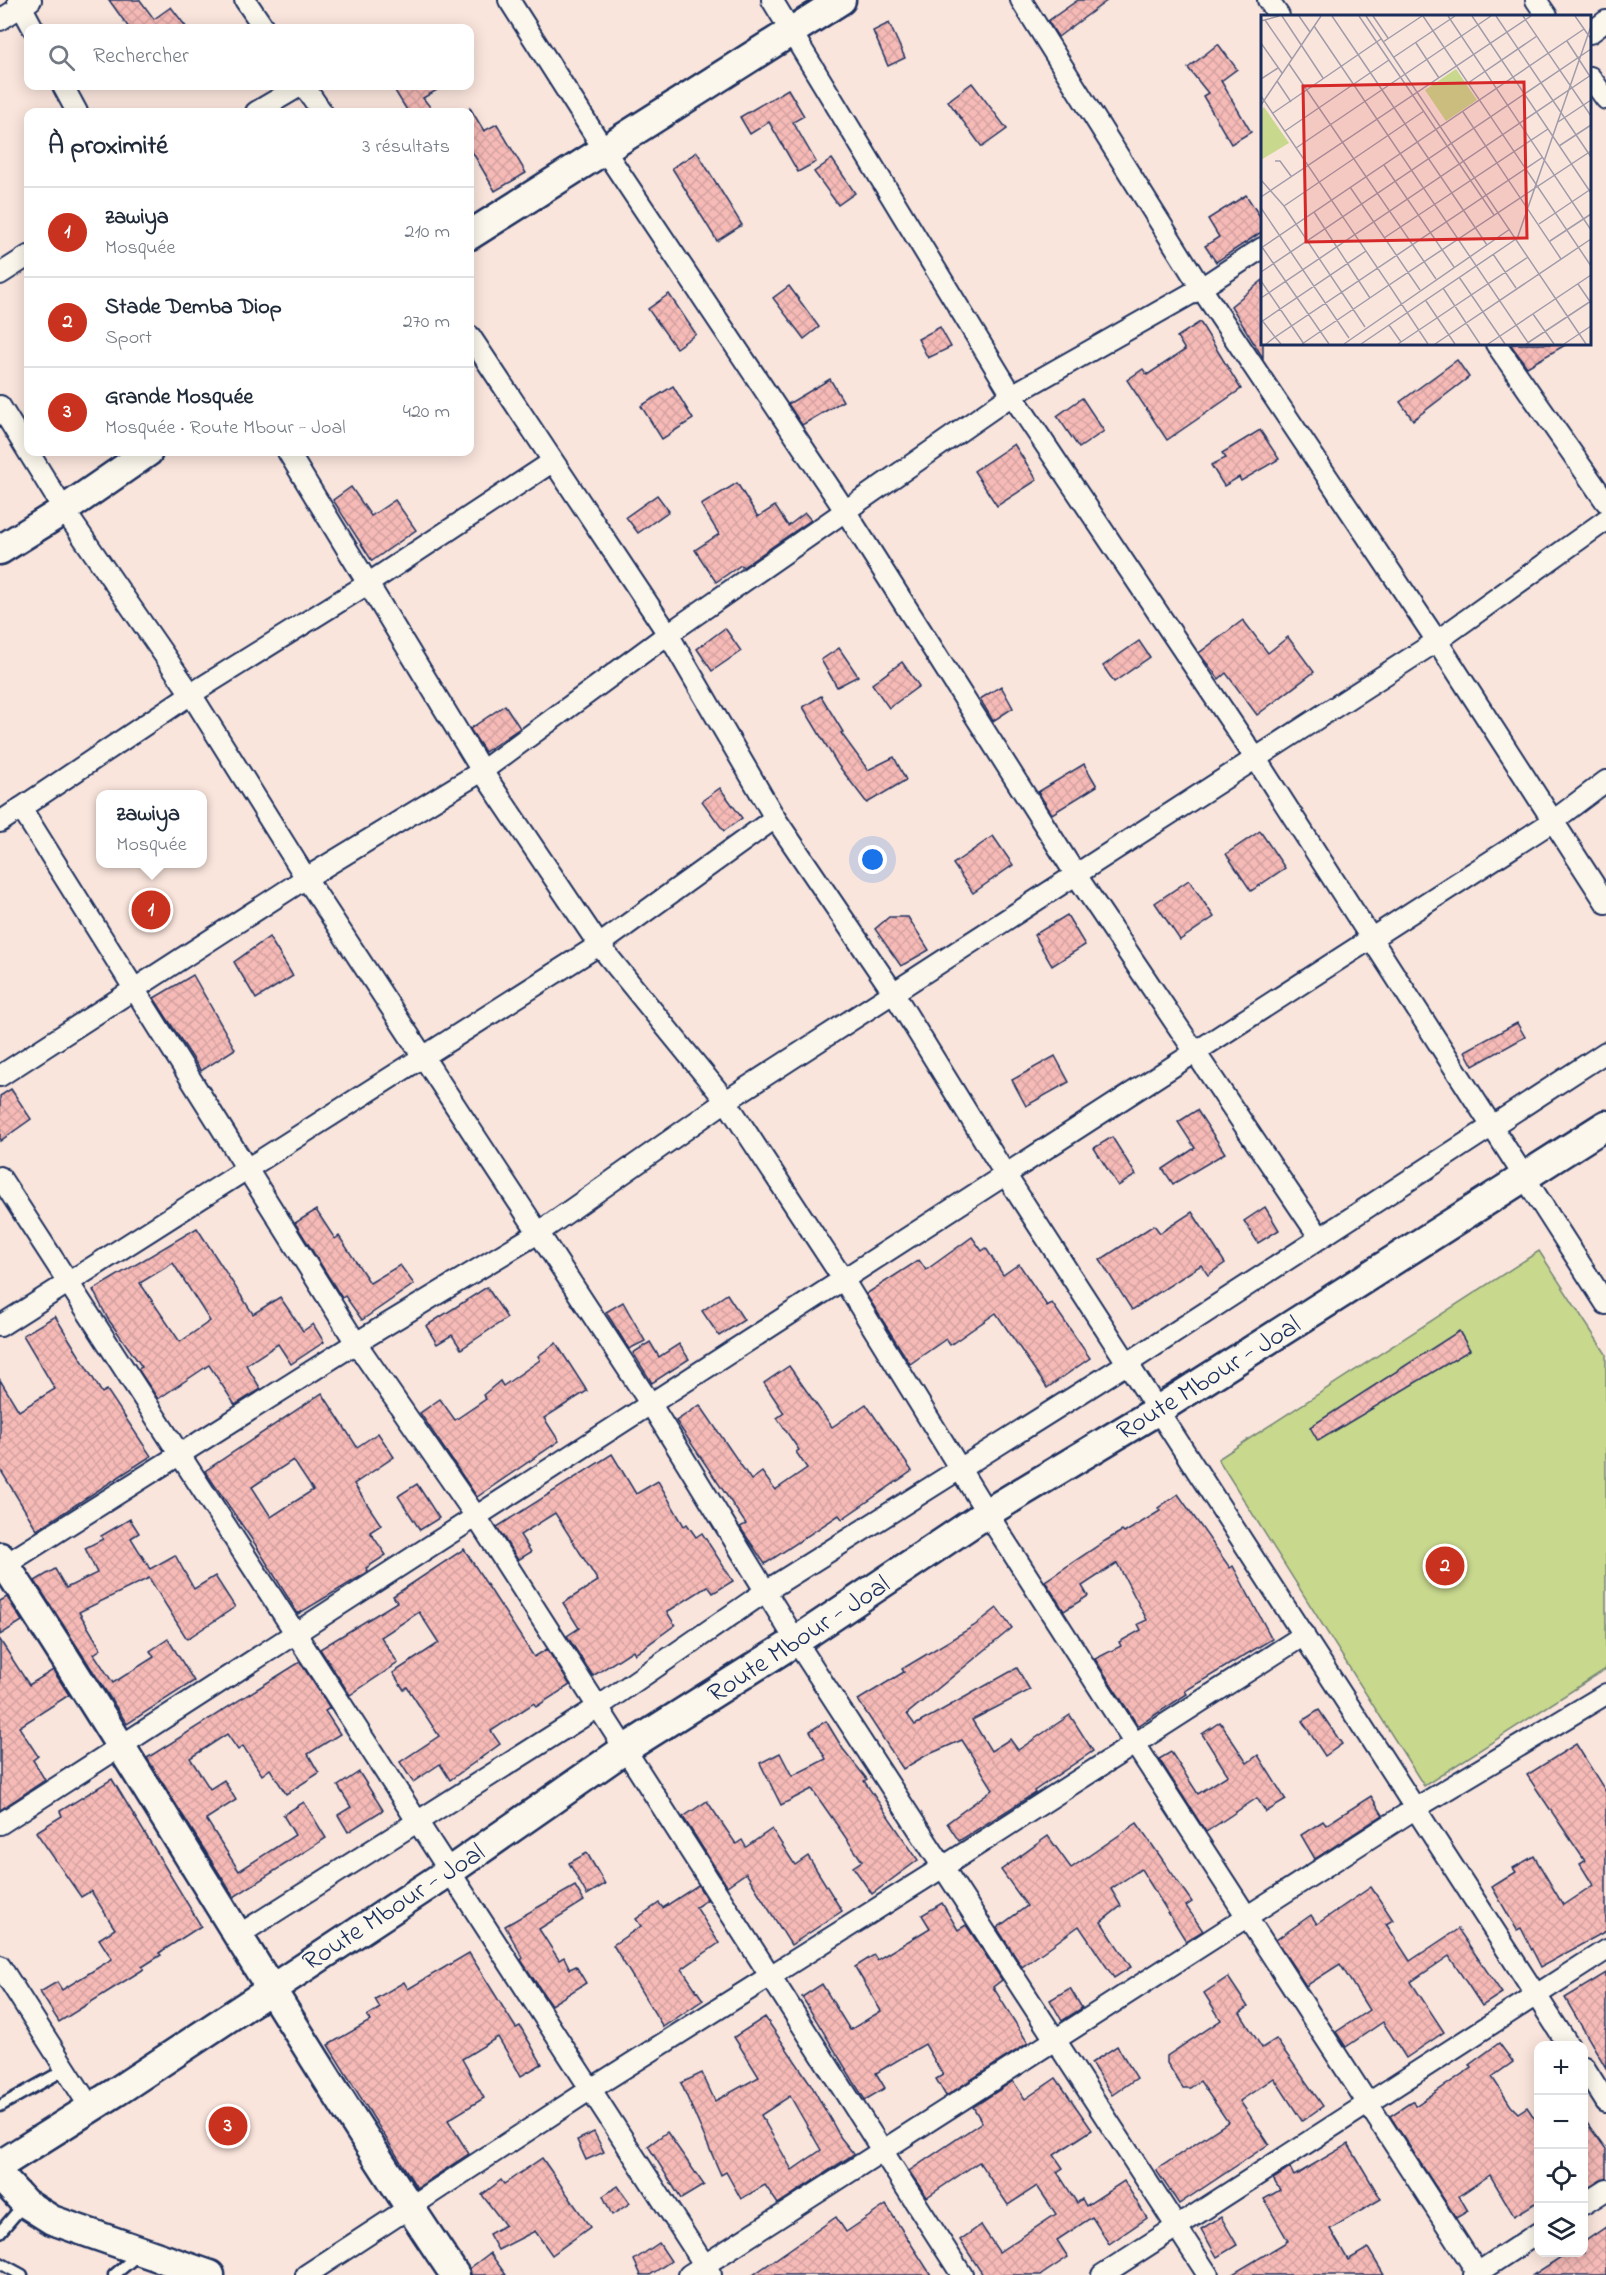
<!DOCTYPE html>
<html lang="fr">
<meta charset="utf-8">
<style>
:root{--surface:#fff;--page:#f6f6f7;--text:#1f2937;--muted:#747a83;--line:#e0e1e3;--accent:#c8321e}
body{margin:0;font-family:"Indie Flower",sans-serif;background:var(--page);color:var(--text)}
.controls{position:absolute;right:18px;bottom:18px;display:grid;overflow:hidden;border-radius:12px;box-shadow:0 3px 15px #0003}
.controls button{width:54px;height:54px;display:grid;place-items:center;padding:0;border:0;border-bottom:2px solid var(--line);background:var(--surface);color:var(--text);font:30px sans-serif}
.you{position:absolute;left:873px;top:860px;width:21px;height:21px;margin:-15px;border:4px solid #fff;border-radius:50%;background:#1a73e8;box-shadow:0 0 0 9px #1a73e833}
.badge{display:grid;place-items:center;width:39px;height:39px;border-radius:50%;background:var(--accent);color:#fff;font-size:20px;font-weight:700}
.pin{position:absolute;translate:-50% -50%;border:3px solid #fff;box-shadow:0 2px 6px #0006}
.popup{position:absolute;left:96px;top:790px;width:111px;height:78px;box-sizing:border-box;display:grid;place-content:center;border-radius:12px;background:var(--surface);filter:drop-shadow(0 2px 4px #0005);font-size:20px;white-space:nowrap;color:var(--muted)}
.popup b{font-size:22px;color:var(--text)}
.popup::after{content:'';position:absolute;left:50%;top:100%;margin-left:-12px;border:12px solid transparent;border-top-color:var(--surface)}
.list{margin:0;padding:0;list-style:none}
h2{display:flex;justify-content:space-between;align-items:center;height:78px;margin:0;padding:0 24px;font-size:26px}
h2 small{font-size:20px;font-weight:400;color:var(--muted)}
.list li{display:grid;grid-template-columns:39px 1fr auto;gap:18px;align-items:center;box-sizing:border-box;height:90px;padding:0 24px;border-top:2px solid var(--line)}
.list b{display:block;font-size:22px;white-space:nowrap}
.list p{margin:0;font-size:20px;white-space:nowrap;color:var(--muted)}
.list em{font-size:20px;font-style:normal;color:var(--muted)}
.icon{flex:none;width:33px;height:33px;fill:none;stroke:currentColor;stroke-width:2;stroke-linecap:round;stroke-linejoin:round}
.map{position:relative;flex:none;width:1606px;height:2275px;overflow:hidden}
.search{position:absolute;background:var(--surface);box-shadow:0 3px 15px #0003;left:24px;top:24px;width:450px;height:66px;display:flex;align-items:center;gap:15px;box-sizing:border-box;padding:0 21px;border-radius:12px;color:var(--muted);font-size:22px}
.panel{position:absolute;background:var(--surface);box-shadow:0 3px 15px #0003;left:24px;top:108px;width:450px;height:348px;border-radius:12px}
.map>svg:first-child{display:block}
</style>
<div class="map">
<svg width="1606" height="2275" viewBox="0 0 1606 2275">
<defs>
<pattern id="building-cross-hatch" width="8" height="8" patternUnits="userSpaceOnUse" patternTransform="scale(1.5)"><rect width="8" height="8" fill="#f7bbb7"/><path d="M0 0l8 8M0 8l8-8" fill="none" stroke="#d3a1a0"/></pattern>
</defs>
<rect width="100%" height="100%" fill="#fae5dc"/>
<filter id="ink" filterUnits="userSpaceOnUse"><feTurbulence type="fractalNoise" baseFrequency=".0167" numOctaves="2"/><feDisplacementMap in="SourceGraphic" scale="12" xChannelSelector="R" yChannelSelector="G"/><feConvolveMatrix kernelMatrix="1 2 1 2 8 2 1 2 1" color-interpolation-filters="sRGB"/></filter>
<g filter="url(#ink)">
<path fill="#c8d88d" stroke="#728476" stroke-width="1.5" d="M1539,1251L1606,1354V1669L1424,1786L1218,1459Z"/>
<g fill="url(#building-cross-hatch)" stroke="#1b2f5e" stroke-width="1.5" fill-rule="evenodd">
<path d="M109,0H140L154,19L171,7L187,28H129Z"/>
<path d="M1078,0H1108L1058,37L1048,21Z"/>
<path d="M889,23L905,58L888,66L873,31Z"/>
<path d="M1218,44L1237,69L1221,81L1251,132L1231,144L1203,96L1208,93L1188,68Z"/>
<path d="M972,83L1007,129L982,147L948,101Z"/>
<path d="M392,86H444L423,98L434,112H408Z"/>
<path d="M788,89L804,116L793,122L816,162L798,172L769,122L750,134L740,117Z"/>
<path d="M470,108L484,131L497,124L526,173L495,191L470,148Z"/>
<path d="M697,152L742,225L717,241L672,168Z"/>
<path d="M832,159L855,193L838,205L814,172Z"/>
<path d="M1246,195L1263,221V231L1216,262L1205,246L1219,237L1208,219Z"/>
<path d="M1263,280V358L1231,306Z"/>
<path d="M789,286L819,327L804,339L773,298Z"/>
<path d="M669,294L696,334L676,348L648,309Z"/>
<path d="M1200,322L1241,389L1167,440L1127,380L1143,369L1147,375L1185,350L1177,337Z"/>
<path d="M940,327L951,347L928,358L918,339Z"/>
<path d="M1513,344H1567L1527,367L1511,345Z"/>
<path d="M1457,360L1469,377L1413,420L1400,402Z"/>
<path d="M830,379L843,401L802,425L788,404Z"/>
<path d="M673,386L693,419L662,439L641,406Z"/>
<path d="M1082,398L1104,431L1079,448L1057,416Z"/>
<path d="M1260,430L1279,459L1241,481L1239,477L1224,486L1211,465L1226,458L1222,453Z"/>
<path d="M1014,444L1037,480L997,506L974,471Z"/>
<path d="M737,483L758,517L775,506L788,526L805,513L811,520L743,567L741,565L716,582L695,550L719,534L701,505Z"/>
<path d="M351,487L371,516L395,500L416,530L372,561L333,500Z"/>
<path d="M657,495L669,511L638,533L626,517Z"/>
<path d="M1243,620L1268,653L1288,637L1314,672L1257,715L1226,673L1219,679L1199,653Z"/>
<path d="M725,628L741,651L712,671L697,649Z"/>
<path d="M1139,641L1150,657L1114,682L1103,666Z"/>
<path d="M839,648L858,676L837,687L821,660Z"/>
<path d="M902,662L919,686L889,708L872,684Z"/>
<path d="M1001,686L1013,708L993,721L980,699Z"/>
<path d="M821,696L843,732L841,733L868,770L894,757L906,780L867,803L838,765L803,707Z"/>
<path d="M505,705L520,728L485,752L470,729Z"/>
<path d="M1084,764L1097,786L1052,814L1038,792Z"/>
<path d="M720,788L742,818L724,831L702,801Z"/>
<path d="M1260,831L1285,868L1251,891L1226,854Z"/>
<path d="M993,836L1013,865L973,893L953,864Z"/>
<path d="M1189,880L1214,917L1180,940L1155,903Z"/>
<path d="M1067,915L1085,945L1052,966L1034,935Z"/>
<path d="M889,917H908L929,950L901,966L875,929Z"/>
<path d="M269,937L293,976L256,999L234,962Z"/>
<path d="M193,975L235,1049L201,1071L154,998Z"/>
<path d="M1517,1023L1525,1037L1473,1066L1465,1051Z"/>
<path d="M1055,1056L1069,1082L1026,1106L1012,1080Z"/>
<path d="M11,1089L31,1119L0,1141V1096Z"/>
<path d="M1197,1110L1225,1153L1173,1184L1163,1169L1195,1148L1178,1122Z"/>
<path d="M1112,1137L1136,1175L1118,1186L1094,1148Z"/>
<path d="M1265,1207L1279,1230L1258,1243L1244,1221Z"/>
<path d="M316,1210L335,1239L339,1236L370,1283L400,1265L414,1284L362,1320L345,1296L342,1298L295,1223Z"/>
<path d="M1192,1212L1225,1263L1208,1275L1201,1265L1132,1310L1100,1260L1154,1225L1160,1233Z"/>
<path d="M197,1228L253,1314L280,1297L303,1331L313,1324L324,1342L291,1364L278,1344L246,1365L261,1389L235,1405L209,1365L158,1399L138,1369L142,1367L108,1319L93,1290ZM173,1263L210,1321L180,1342L140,1283Z"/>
<path d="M972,1237L982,1251L986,1248L1003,1275L1019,1264L1047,1306L1052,1303L1090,1358L1047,1388L996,1313L950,1345L946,1339L910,1364L866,1294L919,1260L926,1270Z"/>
<path d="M487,1287L507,1318L461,1349L452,1335L437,1344L426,1326Z"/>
<path d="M727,1294L744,1320L719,1336L702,1311Z"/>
<path d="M623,1302L645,1341L629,1349L606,1312Z"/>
<path d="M55,1316L102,1393L107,1390L151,1456L37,1530L0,1469V1380L19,1411L55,1389L23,1335Z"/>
<path d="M1459,1331L1470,1350L1318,1441L1310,1427Z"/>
<path d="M650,1342L659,1357L679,1344L689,1359L652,1383L633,1353Z"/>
<path d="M556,1343L587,1391L544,1418L559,1441L477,1497L420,1413L440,1399L455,1420L486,1399L483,1395L500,1381L503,1386L540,1360L538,1356Z"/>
<path d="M789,1366L832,1427L866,1404L912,1471L842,1519L839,1515L765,1564L740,1527L746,1524L676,1421L700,1405L751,1480L762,1472L775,1490L807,1468L796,1452L799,1450L777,1418L784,1413L764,1383Z"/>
<path d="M322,1393L357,1447L378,1433L394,1457L354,1484L381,1525L370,1532L386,1555L366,1568L368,1572L298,1614L255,1544L205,1471ZM293,1460L313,1490L271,1517L252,1487Z"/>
<path d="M612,1454L636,1494L658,1481L684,1526L687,1524L696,1537L702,1533L733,1581L713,1593L708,1586L667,1612L675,1625L635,1654L633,1650L593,1676L567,1636L579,1628L563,1603L598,1581L555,1513L520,1535L531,1552L518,1560L497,1527Z"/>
<path d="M417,1484L439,1518L420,1530L398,1496Z"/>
<path d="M1178,1494L1230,1568L1233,1566L1272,1639L1185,1691L1187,1694L1138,1726L1095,1659L1121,1646L1119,1642L1141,1630L1138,1624L1147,1620L1117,1563L1082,1586L1088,1596L1064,1611L1045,1581L1105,1541L1122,1531L1124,1533L1160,1511L1158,1508Z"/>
<path d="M130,1519L139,1533L131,1538L150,1569L175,1555L194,1589L215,1576L235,1607L187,1639L149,1578L79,1612L101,1649L94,1654L113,1683L154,1657L150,1651L168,1639L194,1681L127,1724L35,1581L55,1569L66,1588L97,1573L85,1548L103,1539L101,1536Z"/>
<path d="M464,1549L534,1657L547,1649L570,1685L536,1707L534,1703L491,1731L500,1744L450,1780L440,1764L413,1782L400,1762L439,1736L407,1687L404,1690L393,1673L439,1643L419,1612L381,1637L398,1663L350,1695L320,1649L397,1602L393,1596Z"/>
<path d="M7,1597L22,1621L0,1635V1601Z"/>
<path d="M997,1608L1012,1628L907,1714L915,1725L1017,1668L1030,1690L972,1720L991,1751L1010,1739L1018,1750L1070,1715L1093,1751L1034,1791L1035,1793L959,1841L947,1823L993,1789L962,1740L925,1756L903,1769L858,1700L904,1672L902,1669L974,1626Z"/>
<path d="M0,1640L29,1685L53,1670L69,1695L19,1727L38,1756L33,1760L45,1780L0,1810Z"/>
<path d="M300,1662L330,1708L325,1711L340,1734L308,1754L319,1773L286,1794L270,1769L262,1775L243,1746L238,1750L227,1734L190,1758L210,1789L224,1780L236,1800L206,1819L239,1871L295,1835L283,1815L304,1802L326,1838L234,1897L147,1758Z"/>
<path d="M1319,1710L1342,1744L1325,1756L1302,1721Z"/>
<path d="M826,1721L843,1749L867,1779L864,1781L918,1860L872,1894L853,1867L862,1861L812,1789L781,1805L760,1763L780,1753L792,1776L826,1759L810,1731Z"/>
<path d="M1220,1722L1247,1763L1258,1755L1286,1800L1266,1812L1257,1798L1206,1832L1159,1759L1171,1752L1198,1794L1228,1775L1202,1734Z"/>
<path d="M1576,1744L1606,1792V1931L1541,1967L1521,1928L1517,1930L1492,1887L1516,1872L1513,1868L1534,1856L1563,1905L1593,1885L1580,1864L1585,1861L1527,1775Z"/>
<path d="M359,1772L383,1810L348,1832L338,1815L351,1807L338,1786Z"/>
<path d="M112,1779L201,1926L159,1953L161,1955L142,1967L144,1969L59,2022L40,1992L57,1982L62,1990L112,1959L99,1939L115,1929L91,1891L81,1897L36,1832L62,1816L60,1811Z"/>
<path d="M1371,1796L1383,1815L1315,1859L1301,1835L1323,1821L1326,1825Z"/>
<path d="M707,1801L736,1844L742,1840L746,1847L772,1829L795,1865L808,1856L842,1911L791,1945L746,1873L727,1886L683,1817Z"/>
<path d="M1137,1823L1192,1902L1186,1906L1203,1931L1186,1941L1141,1869L1111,1889L1121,1906L1101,1922L1131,1967L1114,1978L1079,1926L1022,1967L997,1928L1027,1906L1001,1870L1048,1836L1071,1868Z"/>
<path d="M587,1853L605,1884L587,1895L569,1863Z"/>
<path d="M698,1885L707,1900L696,1907L719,1943L682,1969L703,2000L663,2027L613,1945L641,1926L636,1919L659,1903L663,1908Z"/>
<path d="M575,1886L584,1901L539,1929L559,1960L564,1957L570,1969L576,1966L586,1983L551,2005L521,1960L523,1958L505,1926Z"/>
<path d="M1371,1887L1393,1920L1386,1924L1410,1961L1458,1929L1502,1993L1482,2006L1449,1956L1411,1982L1444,2032L1406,2058L1383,2022L1346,2047L1336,2032L1369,2010L1340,1964L1306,1986L1276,1940L1311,1915L1317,1924Z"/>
<path d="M942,1903L958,1930L966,1925L1002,1980L993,1987L1028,2043L946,2096L936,2079L943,2075L925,2044L876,2073L885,2088L865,2100L802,1997L822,1984L850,2030L881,2011L855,1967L874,1955L877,1960L930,1928L922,1915Z"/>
<path d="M469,1953L516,2028L520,2026L542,2064L521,2076L498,2037L462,2059L484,2098L448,2120L469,2154L417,2188L328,2045L370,2021L367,2016L380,2008L375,1999L404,1982L408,1989Z"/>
<path d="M1606,1973V2068L1565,1998Z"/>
<path d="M1228,1977L1248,2007L1240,2013L1262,2048L1276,2039L1323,2106L1302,2121L1274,2078L1240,2101L1269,2144L1179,2204L1156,2170L1228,2122L1200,2081L1190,2088H1183L1167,2063V2056L1221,2020L1204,1993Z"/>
<path d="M1070,1988L1082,2008L1062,2021L1050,2000Z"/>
<path d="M765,2017L810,2083L841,2138L854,2154L778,2204L765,2185L741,2199L726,2172L721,2175L681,2083L702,2073L715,2101L759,2077L734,2037ZM790,2096L821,2150L792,2170L761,2115Z"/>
<path d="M1499,2043L1513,2062L1492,2077L1511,2106L1518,2113L1527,2107L1539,2125V2201L1514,2216L1490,2175L1459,2196L1468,2211L1456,2218L1390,2116L1413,2101L1415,2106L1471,2068L1469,2065Z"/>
<path d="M1117,2046L1137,2078L1112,2095L1091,2063Z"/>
<path d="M1056,2078L1092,2130L1054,2155L1063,2168L1057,2172L1077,2203L1082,2199L1086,2206L1124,2181L1147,2218L1109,2244L1092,2217L1057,2240L1068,2257L1041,2275H983L960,2240L981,2225L999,2252L1056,2214L1037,2186L1008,2205L979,2162L927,2197L909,2171L982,2122L973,2107L1013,2081L1025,2099Z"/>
<path d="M1584,2119L1606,2149V2178L1584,2190Z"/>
<path d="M594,2132L604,2152L586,2160L577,2140Z"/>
<path d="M667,2132L704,2185L681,2199L648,2146Z"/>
<path d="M1348,2144L1381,2199L1330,2229L1348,2260L1368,2248L1384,2275H1231L1288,2241L1264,2199L1280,2190L1273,2179L1290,2168L1294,2176Z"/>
<path d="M542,2158L590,2227L552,2255L535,2231L498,2250L489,2234L505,2225L482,2195L501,2180L504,2184Z"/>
<path d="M618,2186L630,2203L612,2215L603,2196Z"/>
<path d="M886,2205L931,2275H753L836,2217L846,2232Z"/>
<path d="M1221,2217L1237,2245L1217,2257L1201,2229Z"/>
<path d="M1606,2227V2275H1533L1567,2253H1584V2242Z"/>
<path d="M659,2243L671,2261L650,2275H641L634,2260Z"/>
<path d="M490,2253L506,2275H471L470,2268Z"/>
</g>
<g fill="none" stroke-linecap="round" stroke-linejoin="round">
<defs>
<g id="service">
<path d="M0,2106L66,2069"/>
<path d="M0,2232L25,2203"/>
<path d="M0,2263L22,2275"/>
<path d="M114,2275L139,2254"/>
</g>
<g id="minor">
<path d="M18,0L33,28"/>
<path d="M245,0L264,28"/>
<path d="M509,0L603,148L846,512L1076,875L1320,1238"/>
<path d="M772,0L1012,395L1256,759L1606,1304"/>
<path d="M1021,0L1201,288L1437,641L1606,903"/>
<path d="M1268,0L1279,16"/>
<path d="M1536,0L1547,16"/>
<path d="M0,20L31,0"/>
<path d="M1590,33L1606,21"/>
<path d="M1590,77L1606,99"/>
<path d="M63,86L77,112"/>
<path d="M304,86L322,112"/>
<path d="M256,112L300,86"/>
<path d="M0,274L28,256"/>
<path d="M470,336L668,634L775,818L893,992L1005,1174L1569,2046"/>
<path d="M1496,344L1606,502"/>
<path d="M0,406L64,510L191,694L306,878L650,1403L796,1641L1208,2275"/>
<path d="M288,452L482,771L599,945L726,1101L843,1279L987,1513L1135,1744L1479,2275"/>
<path d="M21,808L356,1343L475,1515L962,2275"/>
<path d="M0,822L191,694L369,583L552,462"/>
<path d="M0,1076L306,878L482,771L668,634L1012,395L1201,288L1262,248"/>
<path d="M0,1177L711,2275"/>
<path d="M0,1326L599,945L775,818"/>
<path d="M0,1568L356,1343L538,1233L726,1101L1437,641L1606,520"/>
<path d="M0,1824L1553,821L1606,781"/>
<path d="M237,1936L598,1707L766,1591L1128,1363L1606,1052"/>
<path d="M0,1966L90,2107"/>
<path d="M1584,2067L1606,2102"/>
<path d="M1584,2204L1606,2190"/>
<path d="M306,2275L591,2089L943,1867L1304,1635"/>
<path d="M689,2275L1416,1808L1606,1694"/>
<path d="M1102,2275L1606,1950"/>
<path d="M1474,2275L1538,2233"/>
</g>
<g id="secondary">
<path d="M470,235L841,0"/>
<path d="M0,550L64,510L148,452"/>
<path d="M0,1557C156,1794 296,2040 455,2275"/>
<path d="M0,2165L116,2092L450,1871L625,1749L796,1641L987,1513L1158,1410L1606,1125"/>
<path d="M0,2176L25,2203L52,2220L210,2275"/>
</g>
</defs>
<use href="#service" stroke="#1b2f5e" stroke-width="15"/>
<use href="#minor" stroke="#1b2f5e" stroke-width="24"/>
<use href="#secondary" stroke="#1b2f5e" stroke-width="33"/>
<use href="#service" stroke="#fbf7ec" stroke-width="10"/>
<use href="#minor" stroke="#fbf7ec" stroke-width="20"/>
<use href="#secondary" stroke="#fbf7ec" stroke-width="28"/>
</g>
</g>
<g text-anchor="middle" stroke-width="4.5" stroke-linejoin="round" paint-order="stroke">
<g font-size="27" fill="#1b2f5e" stroke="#fbf7ec">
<text transform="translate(1208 1377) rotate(-32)" y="9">Route Mbour - Joal</text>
<text transform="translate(798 1638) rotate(-33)" y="9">Route Mbour - Joal</text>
<text transform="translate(393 1906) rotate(-33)" y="9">Route Mbour - Joal</text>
</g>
</g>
<g transform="translate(1261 15)">
<rect width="330" height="330" fill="#fae5dc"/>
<path d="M195,54L216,85L185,106L164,75Z" fill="#c8d88d"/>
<path d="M3,92L28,128L0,145V95Z" fill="#c8d88d"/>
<path fill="none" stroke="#a19caa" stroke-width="1.5" d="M21,1L62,63M38,1L49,17M71,1L226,230M98,1L233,200M105,1L325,329M112,1L127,23M162,1L330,251M187,1L330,215M211,1L330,178M235,1L330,142M262,1L330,101M314,1L330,24M4,5L31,44M0,6L18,1M53,11L268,329M306,26L330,63M122,27L161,1M0,28L21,58M155,28L178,63M133,42L194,1M28,49L175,264M0,64L17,53M16,66L30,87M207,68L276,21M0,81L128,270L330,136M0,90L60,1M202,97L300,244M12,98L120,24M297,107L330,85M24,116L128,45M298,131L330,110M35,133L230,1M14,146H19L30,161M123,150L193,252M0,165L23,191L104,312M89,172L159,275M0,182L270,1M23,191L163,96M0,193L88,323M53,197L109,283M278,209L330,174M123,223L287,114M256,224L330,11M289,226L330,199M1,232L68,329M0,233L323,14M232,239L255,273M0,257L330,34M198,262L244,329M0,266L43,329M317,269L330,288M182,273L219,329M0,283L330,60M165,286L194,329M272,299L293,329M0,304L14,322L282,142M0,307L105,236M128,310L140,327M5,329L14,322L20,329M41,329L128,270L167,329M83,329L249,214M100,329L255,224M137,329L267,242M174,329L330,224M227,329L330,260M265,329L330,286M303,329L330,311"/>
<path fill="#d62828" fill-opacity="0.15" stroke="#d62828" stroke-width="3" d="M263,67L266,223L45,227L42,71Z"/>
<rect width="330" height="330" fill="none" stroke="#1b2f5e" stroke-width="3"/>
</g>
</svg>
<div class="controls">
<button>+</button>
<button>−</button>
<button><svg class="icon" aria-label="locate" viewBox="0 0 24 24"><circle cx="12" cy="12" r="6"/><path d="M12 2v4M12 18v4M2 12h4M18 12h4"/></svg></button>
<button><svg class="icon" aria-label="layers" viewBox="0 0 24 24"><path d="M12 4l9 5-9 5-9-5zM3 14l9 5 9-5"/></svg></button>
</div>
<div class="you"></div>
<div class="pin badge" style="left:151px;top:910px">1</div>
<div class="popup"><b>zawiya</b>Mosquée</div>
<div class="pin badge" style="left:1445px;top:1566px">2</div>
<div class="pin badge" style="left:228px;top:2126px">3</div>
<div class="search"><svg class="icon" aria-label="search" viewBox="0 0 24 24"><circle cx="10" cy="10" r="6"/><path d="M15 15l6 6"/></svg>Rechercher</div>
<section class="panel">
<h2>À proximité<small>3 résultats</small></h2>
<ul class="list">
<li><span class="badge">1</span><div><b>zawiya</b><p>Mosquée</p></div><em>210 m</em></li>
<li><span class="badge">2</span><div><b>Stade Demba Diop</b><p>Sport</p></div><em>270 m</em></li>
<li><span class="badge">3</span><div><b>Grande Mosquée</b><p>Mosquée · Route Mbour - Joal</p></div><em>420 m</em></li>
</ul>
</section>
</div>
